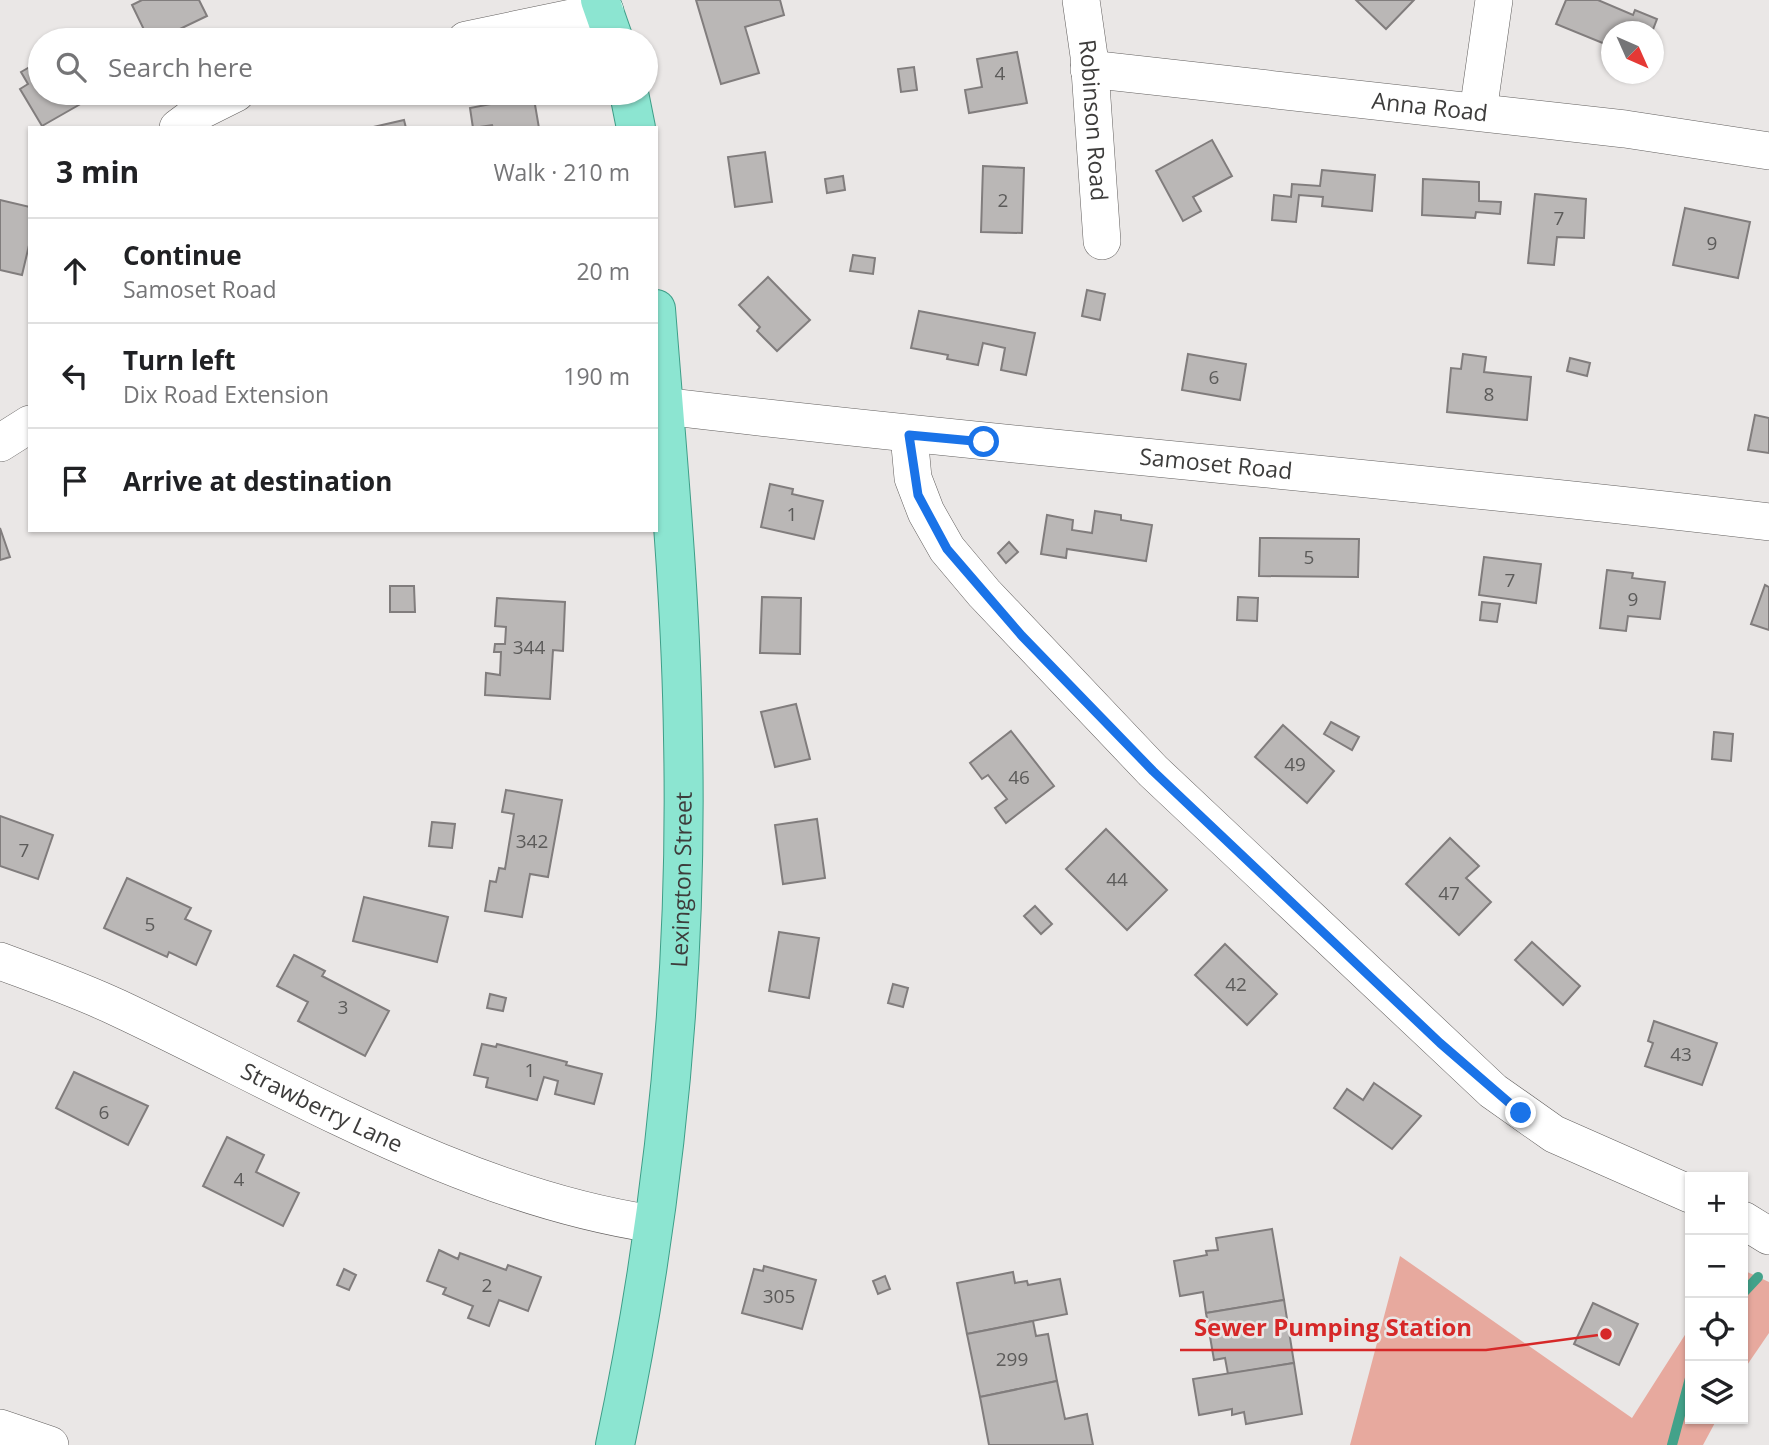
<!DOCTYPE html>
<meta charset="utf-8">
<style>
:root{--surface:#fff;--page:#f6f6f6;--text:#202124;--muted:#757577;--line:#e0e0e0}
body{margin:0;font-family:"Open Sans",sans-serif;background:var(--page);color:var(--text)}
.controls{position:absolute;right:21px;bottom:21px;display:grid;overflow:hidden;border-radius:0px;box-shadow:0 2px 5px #0004}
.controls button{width:63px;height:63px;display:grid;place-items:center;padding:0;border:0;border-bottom:2px solid var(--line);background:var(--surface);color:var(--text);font:35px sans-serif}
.compass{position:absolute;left:1601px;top:21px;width:63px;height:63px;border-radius:50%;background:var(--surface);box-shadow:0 2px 5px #0004;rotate:135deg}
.stop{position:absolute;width:21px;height:21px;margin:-16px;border:5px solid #1a73e8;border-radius:50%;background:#fff}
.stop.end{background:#1a73e8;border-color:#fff;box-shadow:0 2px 7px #0008}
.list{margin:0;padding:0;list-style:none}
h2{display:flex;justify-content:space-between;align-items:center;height:91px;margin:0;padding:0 28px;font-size:30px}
h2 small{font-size:23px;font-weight:400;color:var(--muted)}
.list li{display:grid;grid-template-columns:46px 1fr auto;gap:21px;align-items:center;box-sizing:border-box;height:105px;padding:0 28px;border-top:2px solid var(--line)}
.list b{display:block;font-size:26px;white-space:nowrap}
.list p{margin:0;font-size:23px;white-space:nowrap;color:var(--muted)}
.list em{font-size:23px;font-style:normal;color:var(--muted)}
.icon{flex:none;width:38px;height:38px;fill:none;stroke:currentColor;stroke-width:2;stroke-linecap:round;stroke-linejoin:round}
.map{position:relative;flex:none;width:1769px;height:1445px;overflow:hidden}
.search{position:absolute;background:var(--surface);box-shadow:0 2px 5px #0004;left:28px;top:28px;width:630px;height:77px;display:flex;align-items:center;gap:18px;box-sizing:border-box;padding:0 24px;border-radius:38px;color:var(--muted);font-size:26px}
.panel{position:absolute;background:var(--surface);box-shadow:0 2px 5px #0004;left:28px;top:126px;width:630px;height:406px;border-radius:0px}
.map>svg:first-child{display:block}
</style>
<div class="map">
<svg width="1769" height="1445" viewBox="0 0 1769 1445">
<rect width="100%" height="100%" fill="#eae7e6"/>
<g fill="#e7a99e">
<path d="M1400,1256L1632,1418L1690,1327V1419H1717L1703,1445H1350Z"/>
<path d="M1743,1270L1769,1282V1333L1743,1371Z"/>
</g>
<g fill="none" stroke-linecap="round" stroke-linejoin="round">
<g stroke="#43a28a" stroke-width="10">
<path d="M1743,1293L1758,1277"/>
<path d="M1672,1445L1690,1378"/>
</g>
</g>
<g fill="#bab7b6" stroke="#817d7d" stroke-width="2">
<path d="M142,0H199L207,16L157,40H149L132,5Z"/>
<path d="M696,0H780L784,15L745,27L759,73L721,84Z"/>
<path d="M1356,0H1414L1386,29Z"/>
<path d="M1566,0H1598L1633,15L1635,10L1657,19L1652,32H1612L1605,44L1556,24Z"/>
<path d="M1017,52L1027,103L969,113L965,90L982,87L977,59Z"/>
<path d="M40,61V93L98,94L42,126L20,89L28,84L21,72Z"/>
<path d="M914,67L917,90L901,92L898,69Z"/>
<path d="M533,93L539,128H493L492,125L473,128L470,108L491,104L490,99Z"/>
<path d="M404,120L406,128H369Z"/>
<path d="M1212,140L1232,176L1193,197L1201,211L1183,221L1156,171Z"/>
<path d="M765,152L772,202L735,207L728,157Z"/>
<path d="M983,166L1024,168L1022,233L981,232Z"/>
<path d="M1322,170L1375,175L1372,211L1322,206L1323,197L1299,195L1296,222L1272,220L1274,195L1291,197L1292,184L1320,186Z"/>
<path d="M843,176L845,190L827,193L825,179Z"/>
<path d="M1423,179L1479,182V201L1501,202L1500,214L1476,212L1475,218L1422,215Z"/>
<path d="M1535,194L1586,199L1584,238L1557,237L1554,265L1528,263Z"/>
<path d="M0,200L30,207V241L22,275L0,270Z"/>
<path d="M1685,208L1750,222L1738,278L1673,265Z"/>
<path d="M853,255L875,258L873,274L850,271Z"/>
<path d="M768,277L810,320L777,351L757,331L760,327L739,305Z"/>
<path d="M1087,290L1105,294L1100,320L1082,316Z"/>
<path d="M919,311L1035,333L1026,375L1001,370L1005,348L983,343L978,365L947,359L948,355L911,348Z"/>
<path d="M1188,354L1246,364L1240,400L1182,390Z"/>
<path d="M1463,354L1486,357L1484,372L1531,377L1527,420L1447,412L1451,368L1461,369Z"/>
<path d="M1570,358L1590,363L1587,376L1567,371Z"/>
<path d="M1755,415L1769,418V453L1748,450Z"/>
<path d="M770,484L793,489L792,494L823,501L814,539L761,527Z"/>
<path d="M1095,511L1121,515V520L1152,525L1146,561L1067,549L1066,558L1041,554L1047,515L1073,520L1072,530L1092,533Z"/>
<path d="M0,528L10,557L0,560Z"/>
<path d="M1260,538L1359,539L1358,577L1259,576Z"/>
<path d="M1009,542L1018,552L1006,563L998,553Z"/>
<path d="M1484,557L1541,564L1536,603L1479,595Z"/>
<path d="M1607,570L1633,573L1632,578L1665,582L1660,619L1628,616L1626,631L1600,628Z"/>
<path d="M1765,585L1769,587V630L1751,624Z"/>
<path d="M390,586H414L415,612H390Z"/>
<path d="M762,597L801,598L800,654L760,653Z"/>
<path d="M1238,597L1258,598L1257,621L1237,620Z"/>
<path d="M497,598L565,602L563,651L553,650L550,699L485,695L486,673L500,675L501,652H494L495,644H505L506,627L495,626Z"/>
<path d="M1482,602L1500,604L1497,622L1480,620Z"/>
<path d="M796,704L810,759L775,767L761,712Z"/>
<path d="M1331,722L1359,737L1352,750L1324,734Z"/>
<path d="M1283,725L1334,771L1307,803L1255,757Z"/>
<path d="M1011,731L1054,786L1006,823L995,808L1007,799L988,775L982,779L970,763Z"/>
<path d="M1714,732L1733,734L1731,761L1712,759Z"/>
<path d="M506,790L562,800L548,877L530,874L522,917L485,911L490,881L496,882L499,868L505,869L514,814L502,812Z"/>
<path d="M0,816L53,835L38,879L0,866Z"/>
<path d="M817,819L825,878L783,884L775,825Z"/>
<path d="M432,822L455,824L452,848L429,846Z"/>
<path d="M1106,829L1167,890L1127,930L1066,869Z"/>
<path d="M1450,838L1479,866L1466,878L1491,902L1459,935L1406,884Z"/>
<path d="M127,878L191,908L185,919L211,931L196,965L169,952L167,957L104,928Z"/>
<path d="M364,897L448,917L437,962L353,941Z"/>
<path d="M1035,906L1052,924L1041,934L1024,916Z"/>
<path d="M779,932L819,938L809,998L769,991Z"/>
<path d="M1532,942L1580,986L1563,1005L1515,960Z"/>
<path d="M1225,944L1277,994L1247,1025L1195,975Z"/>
<path d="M294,955L325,971L322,976L389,1011L365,1056L298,1021L308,1002L277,986Z"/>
<path d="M893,984L908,988L903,1007L888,1003Z"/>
<path d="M490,994L506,998L503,1011L487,1008Z"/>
<path d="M1654,1021L1717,1043L1702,1085L1645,1066L1653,1043L1648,1041Z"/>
<path d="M482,1044L496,1047L497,1044L567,1062L566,1065L602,1074L594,1104L555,1094L558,1081L544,1077L537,1100L486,1087L488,1078L474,1075Z"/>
<path d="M74,1072L148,1106L128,1145L56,1108Z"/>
<path d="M1374,1083L1421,1116L1392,1149L1334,1108L1347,1089L1363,1100Z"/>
<path d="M227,1137L264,1155L256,1172L299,1193L283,1226L203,1186Z"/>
<path d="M1272,1229L1284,1300L1206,1313L1203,1292L1180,1296L1174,1261L1207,1255L1206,1251L1218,1250L1216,1238Z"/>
<path d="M439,1250L458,1259L460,1253L506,1270L508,1265L541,1277L528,1311L499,1300L489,1326L468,1318L473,1306L443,1294L446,1288L427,1281Z"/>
<path d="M764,1266L816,1280L802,1329L742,1313L754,1269L763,1271Z"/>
<path d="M344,1269L356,1275L349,1290L337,1285Z"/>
<path d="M1013,1272L1015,1283L1027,1281L1028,1285L1060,1279L1067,1314L967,1334L957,1283Z"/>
<path d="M885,1276L890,1289L878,1294L873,1281Z"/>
<path d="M1284,1300L1294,1363L1228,1374L1225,1358L1214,1360L1206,1313Z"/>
<path d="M1593,1303L1638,1324L1619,1365L1574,1344Z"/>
<path d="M1033,1321L1036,1336L1048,1334L1057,1381L980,1397L967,1334Z"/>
<path d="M1294,1363L1302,1414L1246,1424L1244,1412L1232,1415V1409L1199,1415L1193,1379Z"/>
<path d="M1057,1381L1065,1419L1087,1414L1093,1445H989L980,1397Z"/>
</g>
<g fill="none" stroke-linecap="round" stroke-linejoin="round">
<defs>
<g id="minor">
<path id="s1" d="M1081,0L1089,56L1102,241"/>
<path d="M466,40L605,11"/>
<path id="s2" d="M1089,69L1625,129L1769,151"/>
<path d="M1478,112L1494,0"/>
<path d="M178,128L202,110L236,93"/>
<path id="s3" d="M663,406C1031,450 1401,478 1769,522"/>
<path d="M909,435L913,478L926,512L947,549L984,593L1153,771L1493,1091L1554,1134L1690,1194"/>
<path d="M0,443L30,424"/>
<path id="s4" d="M0,961C40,976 80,990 118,1008C291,1089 462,1195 653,1224"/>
<path d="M1743,1220L1769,1236"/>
<path d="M0,1428L50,1445"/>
</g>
<g id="primary">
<path d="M600,0L614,40"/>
<path d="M629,93L636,128"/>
<path id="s5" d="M615,1445C664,1214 688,975 683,738C681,595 667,452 656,309"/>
</g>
</defs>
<use href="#minor" stroke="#63605f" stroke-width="38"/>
<use href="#primary" stroke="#3e9e88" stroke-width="40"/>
<use href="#minor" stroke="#fff" stroke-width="37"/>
<use href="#primary" stroke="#8ce5d1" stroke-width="38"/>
</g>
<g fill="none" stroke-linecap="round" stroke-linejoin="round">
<path stroke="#1a73e8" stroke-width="9" d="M984,442L909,435L918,495L947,549L1022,636L1153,771L1440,1043L1521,1113"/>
</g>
<g text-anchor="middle" stroke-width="5" stroke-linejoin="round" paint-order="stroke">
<g font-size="19" fill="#5c5b5a">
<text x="1000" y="80">4</text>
<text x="1003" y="207">2</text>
<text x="1559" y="225">7</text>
<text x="1712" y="250">9</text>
<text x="1214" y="384">6</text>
<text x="1489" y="401">8</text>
<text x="792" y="521">1</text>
<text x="1309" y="564">5</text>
<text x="1510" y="587">7</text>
<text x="1633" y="606">9</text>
<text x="529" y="654">344</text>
<text x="1295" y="771">49</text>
<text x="1019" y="784">46</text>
<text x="532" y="848">342</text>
<text x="24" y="857">7</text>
<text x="1117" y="886">44</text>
<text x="1449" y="900">47</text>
<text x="150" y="931">5</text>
<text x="1236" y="991">42</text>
<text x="343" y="1014">3</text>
<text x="1681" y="1061">43</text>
<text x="530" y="1077">1</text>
<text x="104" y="1119">6</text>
<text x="239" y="1186">4</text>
<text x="487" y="1292">2</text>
<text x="779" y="1303">305</text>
<text x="1012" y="1366">299</text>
</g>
<g font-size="23" fill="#3d3c3b" stroke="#eae7e6">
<text dy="8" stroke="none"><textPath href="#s2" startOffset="343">Anna Road</textPath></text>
<text dy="8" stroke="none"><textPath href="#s1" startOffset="121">Robinson Road</textPath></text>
<text dy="8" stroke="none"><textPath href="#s3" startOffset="556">Samoset Road</textPath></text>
<text dy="8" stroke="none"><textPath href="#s5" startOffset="570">Lexington Street</textPath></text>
<text dy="8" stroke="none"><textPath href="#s4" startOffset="354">Strawberry Lane</textPath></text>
</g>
</g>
<path fill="none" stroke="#d62828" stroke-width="2.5" d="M1606 1334L1486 1350H1180"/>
<circle fill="#d62828" stroke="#eae7e6" stroke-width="2.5" cx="1606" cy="1334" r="7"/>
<g font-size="24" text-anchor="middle" font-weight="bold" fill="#d62828" stroke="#eae7e6" stroke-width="5" stroke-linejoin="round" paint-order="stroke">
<text x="1333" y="1336">Sewer Pumping Station</text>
</g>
</svg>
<div class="controls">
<button>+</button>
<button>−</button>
<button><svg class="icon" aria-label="locate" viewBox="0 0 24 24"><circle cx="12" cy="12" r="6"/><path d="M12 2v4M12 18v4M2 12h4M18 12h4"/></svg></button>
<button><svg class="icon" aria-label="layers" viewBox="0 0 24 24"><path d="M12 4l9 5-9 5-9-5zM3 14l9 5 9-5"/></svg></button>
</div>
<svg class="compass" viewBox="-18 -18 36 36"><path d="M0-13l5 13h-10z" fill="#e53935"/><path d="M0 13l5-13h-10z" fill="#757577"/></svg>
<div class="stop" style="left:984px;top:442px"></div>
<div class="stop end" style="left:1521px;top:1113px"></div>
<div class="search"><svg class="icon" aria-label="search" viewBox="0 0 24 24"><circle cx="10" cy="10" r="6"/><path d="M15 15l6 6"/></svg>Search here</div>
<section class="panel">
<h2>3 min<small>Walk · 210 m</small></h2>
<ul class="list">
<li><svg class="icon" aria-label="ahead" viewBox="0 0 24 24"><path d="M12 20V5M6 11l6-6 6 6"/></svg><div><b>Continue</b><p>Samoset Road</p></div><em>20 m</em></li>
<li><svg class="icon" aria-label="left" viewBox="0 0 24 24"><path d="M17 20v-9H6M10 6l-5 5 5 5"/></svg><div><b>Turn left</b><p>Dix Road Extension</p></div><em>190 m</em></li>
<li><svg class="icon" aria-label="arrive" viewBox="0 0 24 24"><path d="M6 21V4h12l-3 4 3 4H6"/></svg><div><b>Arrive at destination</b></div></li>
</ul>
</section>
</div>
